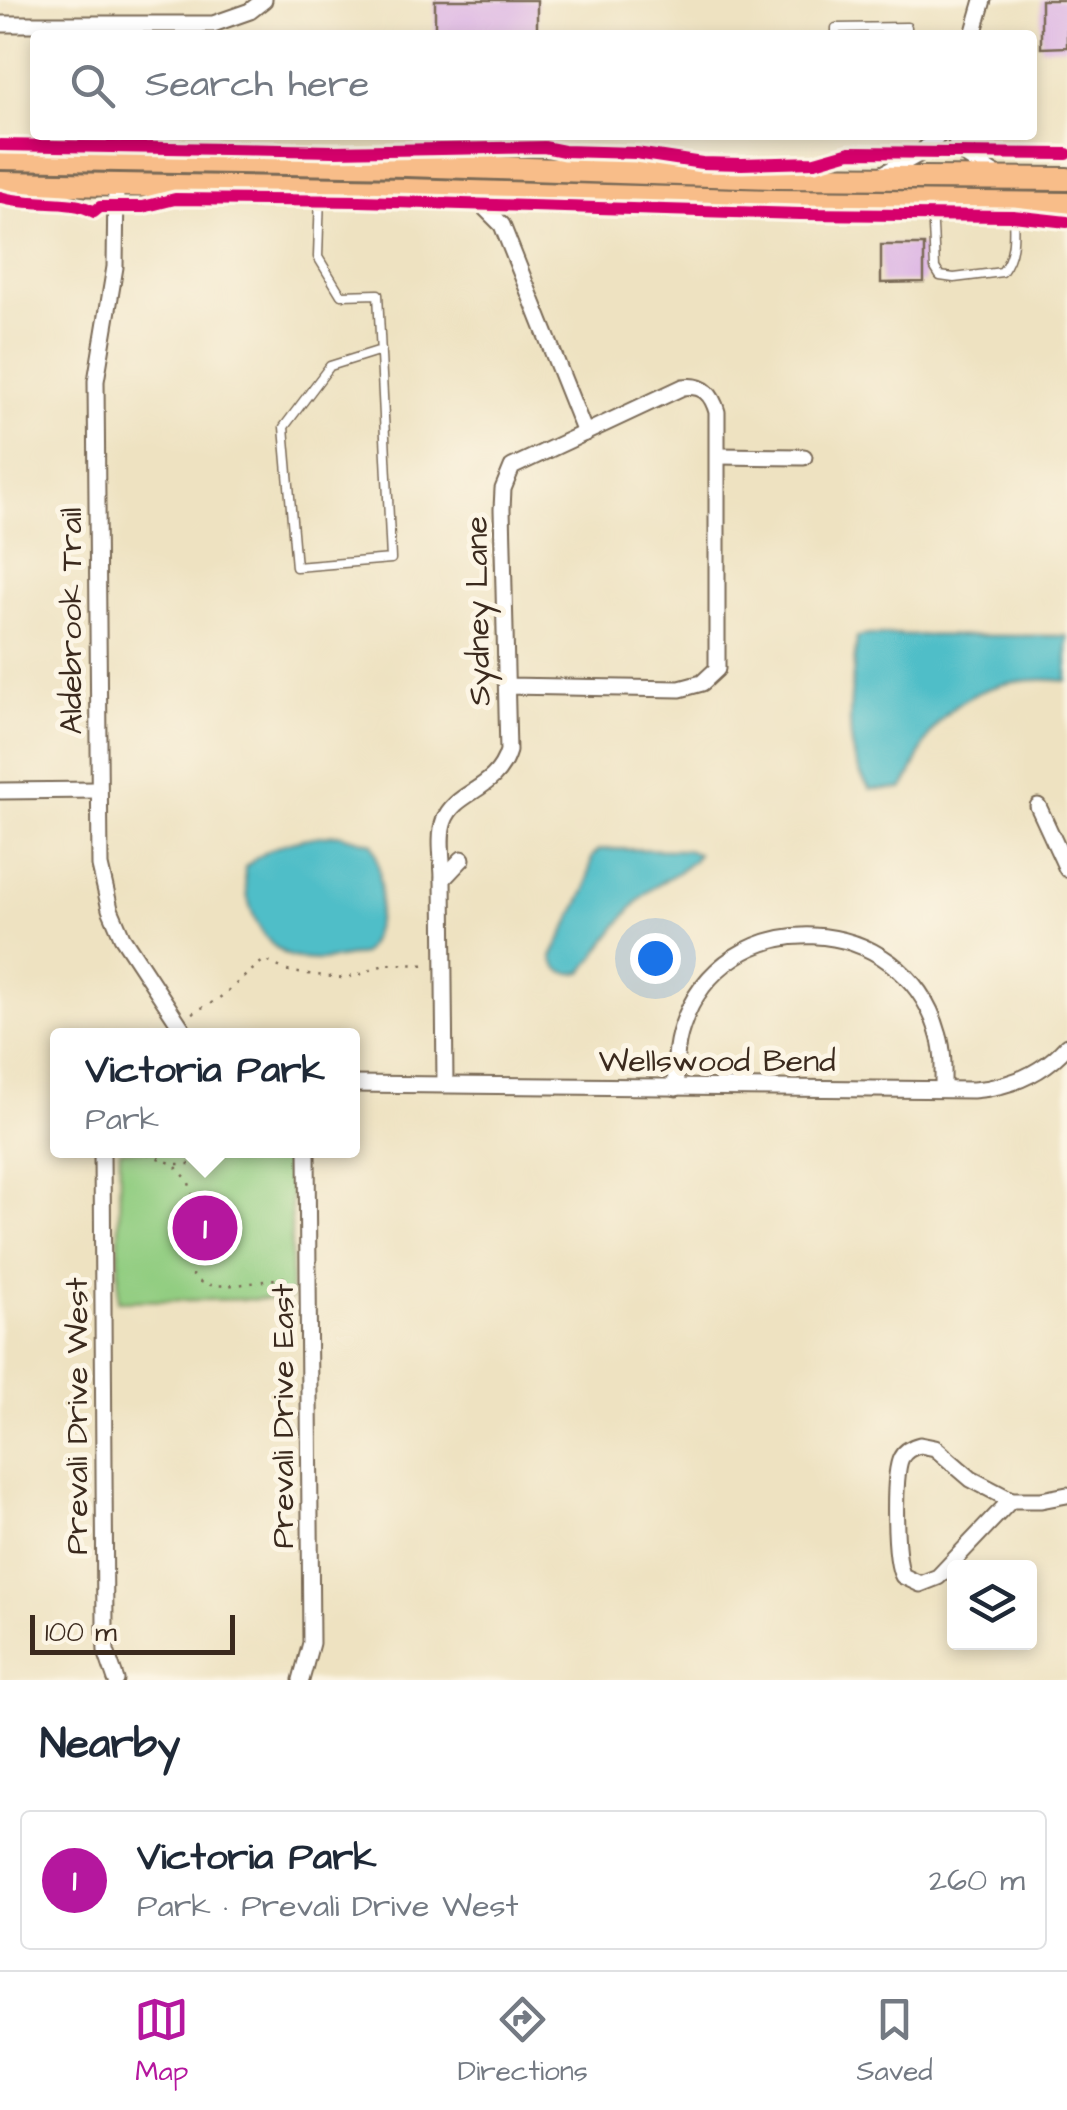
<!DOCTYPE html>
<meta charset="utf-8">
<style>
:root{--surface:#fff;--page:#f2f2f3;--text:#1f2937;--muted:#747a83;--line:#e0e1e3;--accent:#b5179e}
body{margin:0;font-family:"Architects Daughter",sans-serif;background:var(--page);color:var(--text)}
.controls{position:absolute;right:30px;bottom:30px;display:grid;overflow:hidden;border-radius:10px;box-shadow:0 5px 15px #0003}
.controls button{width:90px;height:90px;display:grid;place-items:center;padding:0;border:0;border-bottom:2px solid var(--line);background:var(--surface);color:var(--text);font:50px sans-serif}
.scale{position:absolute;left:30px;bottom:25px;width:205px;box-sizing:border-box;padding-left:10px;border:5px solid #3b2a1e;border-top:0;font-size:28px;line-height:35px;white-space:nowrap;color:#3b2a1e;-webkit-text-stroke:8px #fcf5e5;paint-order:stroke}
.you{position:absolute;left:655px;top:958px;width:35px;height:35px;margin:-25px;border:8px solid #fff;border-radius:50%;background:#1a73e8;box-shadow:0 0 0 15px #1a73e833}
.badge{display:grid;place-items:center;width:65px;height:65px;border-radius:50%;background:var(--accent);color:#fff;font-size:32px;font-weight:700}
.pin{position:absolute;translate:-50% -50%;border:5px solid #fff;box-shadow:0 2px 10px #0006}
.popup{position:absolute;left:50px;top:1028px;width:310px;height:130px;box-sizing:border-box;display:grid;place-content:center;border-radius:10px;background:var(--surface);filter:drop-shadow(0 2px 8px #0005);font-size:32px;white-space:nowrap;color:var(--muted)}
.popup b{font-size:38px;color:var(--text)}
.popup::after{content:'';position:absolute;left:50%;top:100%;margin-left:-20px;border:20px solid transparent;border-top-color:var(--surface)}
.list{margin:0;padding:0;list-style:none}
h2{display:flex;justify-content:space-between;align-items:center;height:130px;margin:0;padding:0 40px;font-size:42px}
h2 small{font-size:32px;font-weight:400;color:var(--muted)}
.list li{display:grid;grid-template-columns:65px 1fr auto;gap:30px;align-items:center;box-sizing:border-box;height:140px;margin:0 20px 20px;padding:0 20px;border:2px solid var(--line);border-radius:10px}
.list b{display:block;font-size:38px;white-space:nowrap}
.list p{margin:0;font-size:32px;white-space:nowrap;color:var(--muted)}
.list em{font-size:32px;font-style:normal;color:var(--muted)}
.icon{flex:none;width:55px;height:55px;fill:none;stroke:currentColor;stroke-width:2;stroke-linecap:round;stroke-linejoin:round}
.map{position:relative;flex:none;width:1067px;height:1680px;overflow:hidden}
.search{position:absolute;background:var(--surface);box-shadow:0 5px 15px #0003;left:30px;right:30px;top:30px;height:110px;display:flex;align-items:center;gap:25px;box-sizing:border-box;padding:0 35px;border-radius:10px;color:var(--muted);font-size:38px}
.sheet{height:290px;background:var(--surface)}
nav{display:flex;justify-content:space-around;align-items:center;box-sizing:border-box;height:140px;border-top:2px solid var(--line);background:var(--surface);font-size:28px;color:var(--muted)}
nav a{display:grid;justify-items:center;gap:5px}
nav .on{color:var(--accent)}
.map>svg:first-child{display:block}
</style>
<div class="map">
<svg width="1067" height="1680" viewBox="0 0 1067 1680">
<rect width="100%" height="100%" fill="#fcf5e5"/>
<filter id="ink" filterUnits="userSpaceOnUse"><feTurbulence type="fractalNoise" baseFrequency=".01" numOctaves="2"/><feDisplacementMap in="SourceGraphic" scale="20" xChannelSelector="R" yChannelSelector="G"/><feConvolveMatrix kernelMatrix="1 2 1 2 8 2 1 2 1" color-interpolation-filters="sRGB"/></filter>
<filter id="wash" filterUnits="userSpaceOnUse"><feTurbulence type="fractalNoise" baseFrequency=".0048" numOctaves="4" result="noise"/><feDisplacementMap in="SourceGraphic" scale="40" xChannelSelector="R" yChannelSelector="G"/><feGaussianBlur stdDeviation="2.25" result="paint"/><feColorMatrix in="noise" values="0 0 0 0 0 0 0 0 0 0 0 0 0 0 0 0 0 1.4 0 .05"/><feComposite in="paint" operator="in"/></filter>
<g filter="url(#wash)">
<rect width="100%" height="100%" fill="#eee2c1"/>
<path fill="#92cd81" stroke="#667c50" stroke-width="2.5" d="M120,1150L291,1151V1299L118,1301Z"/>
<g fill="#50bec8" stroke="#467473" stroke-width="2.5">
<path d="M869,635L1067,636V681C1013,675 954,689 926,741C918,757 913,773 902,789H870C838,748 853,685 857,637Z"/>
<path d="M337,834L372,843C385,877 384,924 363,954C341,958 313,964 290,956C258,943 243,898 245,867C274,842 300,838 337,834Z"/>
<path d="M607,849L687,850L698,854C685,873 658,880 642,897C619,920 603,947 583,972C569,975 556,973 552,957L586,889L592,857L598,850Z"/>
</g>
<g id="blocks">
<g fill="#dbb3e4">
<rect x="435" y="0" width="102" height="35"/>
<path d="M1041,0H1067V47L1041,48Z"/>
<path d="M881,245H924V282L881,283Z"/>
</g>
</g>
</g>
<g filter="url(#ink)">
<use href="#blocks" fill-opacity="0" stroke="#7a6a57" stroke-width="2.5"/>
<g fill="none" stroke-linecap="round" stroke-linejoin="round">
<defs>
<g id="lane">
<path d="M836,35V28L907,27V35"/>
<path d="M320,193L318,257L341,295L378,294L391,559L296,567L284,427L330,366L381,350"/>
<path d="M932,206L935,268L940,276L954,278L1002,272C1017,252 1013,231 1013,207"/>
</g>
<g id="street">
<path d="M0,24H213L250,11L264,0"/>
<path d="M973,35L983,0"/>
<path d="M954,135L963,154L998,176"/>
<path d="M881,175L921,153L939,135"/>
<path d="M116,186L115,267L96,381L100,866L110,909L122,937L187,1036"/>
<path d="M469,192L502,225L585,433"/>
<path d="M718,456L804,457"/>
<path d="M0,791L98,790"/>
<path d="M1038,806L1067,869"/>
<path d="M443,879C443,862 438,837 444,821C455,790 496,792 508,751L502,509L503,489L512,467L683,387C703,384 712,394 717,412V669L702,683L680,689L507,686"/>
<path d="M352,1084L973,1090C1011,1087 1042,1074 1067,1046"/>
<path d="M445,1084L443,879L462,859"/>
<path d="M676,1088C675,1067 675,1047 682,1027C723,900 905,908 939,1036C944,1053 943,1071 943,1089"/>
<path d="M102,1150L105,1628L106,1651L116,1680"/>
<path d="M920,1445L935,1448L971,1479L1011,1500L938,1577L920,1584L903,1576C894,1562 893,1473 901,1458C905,1450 912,1447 920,1445Z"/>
<path d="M1011,1500H1041L1067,1495"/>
<path d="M301,1680L311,1643L307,1150"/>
</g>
<g id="primary">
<path d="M0,158L406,165L772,177L1067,179"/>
<path d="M0,183L405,190L772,201L1067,204"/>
</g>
</defs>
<use href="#lane" stroke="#7a6a57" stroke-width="11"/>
<use href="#street" stroke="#7a6a57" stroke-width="19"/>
<use href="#primary" stroke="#7a6a57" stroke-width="26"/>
<g stroke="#7a6a57" stroke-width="2.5" stroke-dasharray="2.5 8" stroke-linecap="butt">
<path d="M192,1013L217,1000L264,960L290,972L342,978L356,976L386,964L430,965"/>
<path d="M138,1150L173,1164L188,1180L204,1230L193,1276C206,1296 269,1279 292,1276"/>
<path d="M177,1164H198L216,1150"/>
</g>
<use href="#lane" stroke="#fff" stroke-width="8"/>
<use href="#street" stroke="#fff" stroke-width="15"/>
<use href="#primary" stroke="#f8bd89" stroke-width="22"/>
<defs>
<g id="cycleway">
<path d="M0,145L334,151L544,147L564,151L636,153L702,163L742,164L815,162L850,152L1067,154"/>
<path d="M0,197C29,207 73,198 94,212L100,207H143L175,199L360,201L800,214L1013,216L1067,222"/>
</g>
</defs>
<use href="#cycleway" stroke="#fcf5e5" stroke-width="19"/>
<use href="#cycleway" stroke="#d6006c" stroke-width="12"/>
</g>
</g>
<g text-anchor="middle" stroke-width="10" stroke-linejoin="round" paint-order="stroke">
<g font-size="32" fill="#3b2a1e" stroke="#fcf5e5">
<text transform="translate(477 611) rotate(-91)" y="11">Sydney Lane</text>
<text transform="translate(70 621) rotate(-90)" y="11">Aldebrook Trail</text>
<text x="717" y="1071">Wellswood Bend</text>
<text transform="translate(76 1416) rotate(-90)" y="11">Prevali Drive West</text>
<text transform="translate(282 1416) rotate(-90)" y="11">Prevali Drive East</text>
</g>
</g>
</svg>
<div class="controls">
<button><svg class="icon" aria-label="layers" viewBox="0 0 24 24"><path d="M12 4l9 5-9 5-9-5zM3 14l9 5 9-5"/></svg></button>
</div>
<div class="scale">100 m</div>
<div class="you"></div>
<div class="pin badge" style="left:205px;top:1228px">1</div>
<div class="popup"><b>Victoria Park</b>Park</div>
<div class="search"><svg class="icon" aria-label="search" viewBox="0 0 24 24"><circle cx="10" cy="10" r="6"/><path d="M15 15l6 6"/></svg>Search here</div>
</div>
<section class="sheet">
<h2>Nearby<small></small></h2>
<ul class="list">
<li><span class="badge">1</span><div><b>Victoria Park</b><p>Park · Prevali Drive West</p></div><em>260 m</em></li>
</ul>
</section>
<nav>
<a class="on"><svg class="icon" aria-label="map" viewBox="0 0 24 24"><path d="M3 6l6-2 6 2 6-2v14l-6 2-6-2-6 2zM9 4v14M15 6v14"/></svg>Map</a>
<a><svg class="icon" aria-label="directions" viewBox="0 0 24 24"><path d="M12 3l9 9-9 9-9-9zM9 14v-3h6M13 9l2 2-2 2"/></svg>Directions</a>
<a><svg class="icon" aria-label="saved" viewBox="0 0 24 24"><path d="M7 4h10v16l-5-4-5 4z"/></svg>Saved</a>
</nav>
